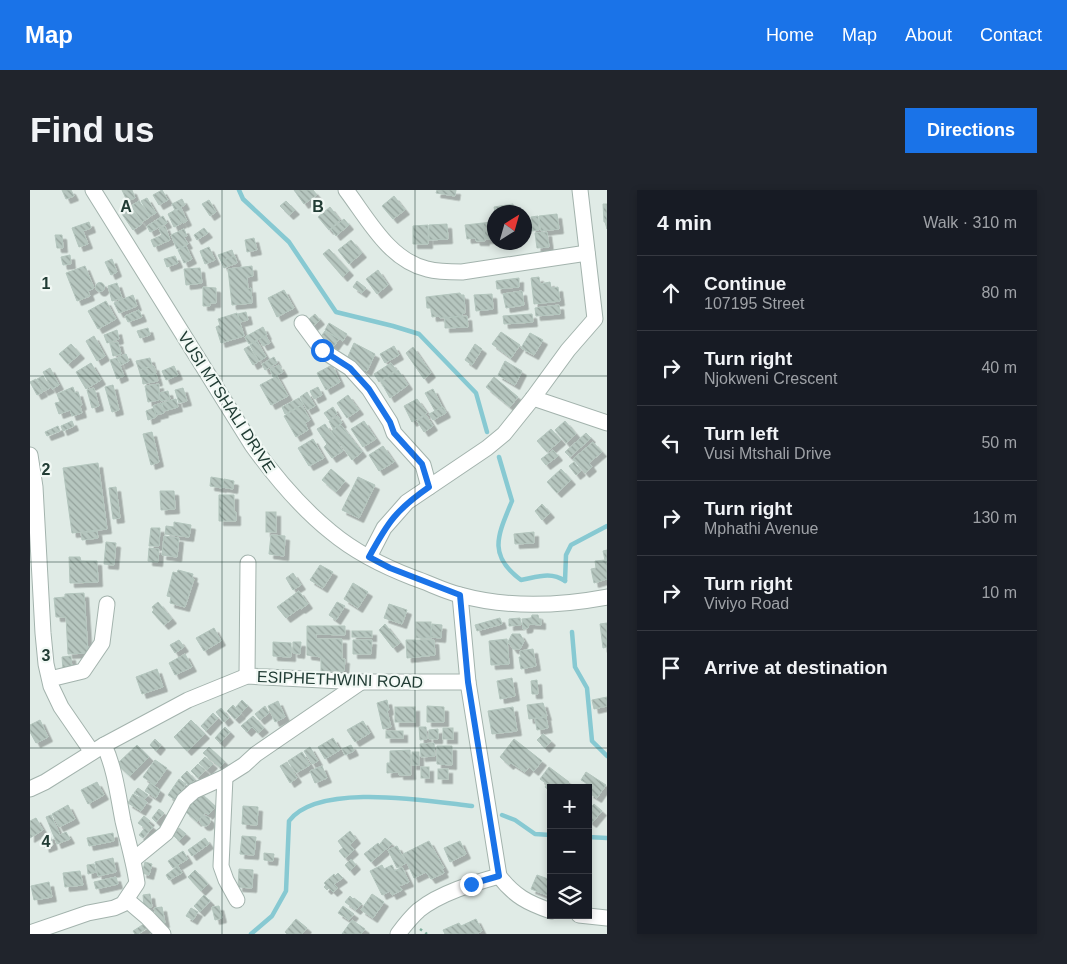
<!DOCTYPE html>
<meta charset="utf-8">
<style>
:root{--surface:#171b24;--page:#20242c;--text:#f1f3f6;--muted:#9ea1a6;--line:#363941;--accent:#1a73e8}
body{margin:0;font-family:Helvetica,sans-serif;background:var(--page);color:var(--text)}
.controls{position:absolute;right:15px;bottom:15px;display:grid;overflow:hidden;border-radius:0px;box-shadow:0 2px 8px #0003}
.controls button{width:45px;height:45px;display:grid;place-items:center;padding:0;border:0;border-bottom:1px solid var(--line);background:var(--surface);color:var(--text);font:25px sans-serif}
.compass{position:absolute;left:457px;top:15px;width:45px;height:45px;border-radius:50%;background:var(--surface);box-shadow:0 2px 8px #0003;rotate:37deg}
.stop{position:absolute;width:15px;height:15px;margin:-11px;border:4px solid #1a73e8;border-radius:50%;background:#fff}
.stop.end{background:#1a73e8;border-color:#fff;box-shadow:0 1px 5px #0008}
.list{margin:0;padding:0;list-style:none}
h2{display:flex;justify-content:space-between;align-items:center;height:65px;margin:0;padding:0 20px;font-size:21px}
h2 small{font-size:16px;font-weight:400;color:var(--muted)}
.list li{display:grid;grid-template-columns:32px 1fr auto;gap:15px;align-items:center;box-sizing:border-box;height:75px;padding:0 20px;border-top:1px solid var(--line)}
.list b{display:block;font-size:19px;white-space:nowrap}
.list p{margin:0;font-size:16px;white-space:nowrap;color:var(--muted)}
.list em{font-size:16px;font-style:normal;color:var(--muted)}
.icon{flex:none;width:28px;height:28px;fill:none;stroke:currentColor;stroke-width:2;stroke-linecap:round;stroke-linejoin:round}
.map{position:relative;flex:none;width:577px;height:744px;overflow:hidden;border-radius:0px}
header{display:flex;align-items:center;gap:30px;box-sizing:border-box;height:70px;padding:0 25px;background:var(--accent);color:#fff}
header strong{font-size:24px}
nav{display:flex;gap:28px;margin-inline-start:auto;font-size:18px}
.intro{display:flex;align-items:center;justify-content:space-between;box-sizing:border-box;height:120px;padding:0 30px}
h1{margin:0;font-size:35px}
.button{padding:12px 22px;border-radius:0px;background:var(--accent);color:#fff;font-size:18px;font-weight:700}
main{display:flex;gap:30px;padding:0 30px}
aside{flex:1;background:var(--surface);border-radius:0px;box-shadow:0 2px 8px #0003}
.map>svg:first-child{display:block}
</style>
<header>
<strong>Map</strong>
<nav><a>Home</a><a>Map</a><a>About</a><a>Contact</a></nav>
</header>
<div class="intro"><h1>Find us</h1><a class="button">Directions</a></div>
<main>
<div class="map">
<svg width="577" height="744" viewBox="0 0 577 744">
<defs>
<pattern id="building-back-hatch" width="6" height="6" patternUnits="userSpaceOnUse" patternTransform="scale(1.25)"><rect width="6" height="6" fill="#b6c6bf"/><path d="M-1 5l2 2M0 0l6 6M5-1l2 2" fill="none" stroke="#94a29c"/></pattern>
<filter id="shadow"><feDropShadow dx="4.5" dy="4.5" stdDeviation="0" flood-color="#0004"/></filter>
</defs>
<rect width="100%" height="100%" fill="#e0ebe6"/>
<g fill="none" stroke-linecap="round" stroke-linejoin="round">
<g stroke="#87c9d2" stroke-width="4.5">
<path d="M209,0L213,9L259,52L306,122L363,136L389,144L446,203L457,242"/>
<path d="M469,267L482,311C468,345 457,365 491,390C507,387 521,381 535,391"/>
<path d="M535,391L536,365L541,355L577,336"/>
<path d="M542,442L545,477L557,498L562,551L577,566"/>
<path d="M472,625L485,630L505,644L521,645"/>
<path d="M558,647L577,648"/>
<path d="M221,744L242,726L256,701L259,631C288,592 398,611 442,616"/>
</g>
</g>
<g fill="url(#building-back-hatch)" stroke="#b3c5bd" filter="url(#shadow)">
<path d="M32,0H41L44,6L36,9Z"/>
<path d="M92,0H102L105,8L97,11Z"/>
<path d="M132,0L138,10L129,15L123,5Z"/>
<path d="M264,0H283L287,5L274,14Z"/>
<path d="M407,0H426L425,6L406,3Z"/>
<path d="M364,6L375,20L363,29L352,16Z"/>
<path d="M117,8L126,23L120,26L111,11Z"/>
<path d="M152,9L155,15L145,20L142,14Z"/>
<path d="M179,10L186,22L180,26L172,14Z"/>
<path d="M109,11L120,27L112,32L101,16Z"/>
<path d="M256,11L265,20L259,25L250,16Z"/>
<path d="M483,14L484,22H465L464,17Z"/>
<path d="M573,14H577V39L575,32H574Z"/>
<path d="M300,17L310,30L299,40L288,27Z"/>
<path d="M101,18L112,34L103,40L92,24Z"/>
<path d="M151,18L157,31L153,33L146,21Z"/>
<path d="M145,20L152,33L144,37L138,24Z"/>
<path d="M527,24L529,39L511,41L509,26Z"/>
<path d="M133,26L137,33L120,42L117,36Z"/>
<path d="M508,26L509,40L502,41L501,27Z"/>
<path d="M314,29L319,35L306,46L301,39Z"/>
<path d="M59,32L61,38L53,41L58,54L49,57L42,38Z"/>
<path d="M462,32L463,49H455L453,33Z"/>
<path d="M453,33L455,51H446L445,48L437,49L435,35Z"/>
<path d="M417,34L418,49L399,50V35Z"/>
<path d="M398,35V54H383V36Z"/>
<path d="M135,36L140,50L124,57L121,50L132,45L129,39Z"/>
<path d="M174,38L178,43L167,50L164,45Z"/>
<path d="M154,39L157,46L154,47L158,54L147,59L141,45Z"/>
<path d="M517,42L519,57L507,58L505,43Z"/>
<path d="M25,45H32L33,58H27Z"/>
<path d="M224,48L227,60L217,62L215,50Z"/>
<path d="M321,50L332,63L319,74L308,60Z"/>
<path d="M156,56L162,69L154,73L148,60Z"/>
<path d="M179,57L185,70L175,74L170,61Z"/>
<path d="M299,59L319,81L313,87L293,64Z"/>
<path d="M202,60L204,66L191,71L188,65Z"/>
<path d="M40,65L41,74L33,75L31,67Z"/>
<path d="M145,66L148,73L137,77L134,69Z"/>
<path d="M205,66L207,73L194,78L191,71Z"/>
<path d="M82,69L87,82L81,85L75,72Z"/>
<path d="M55,76L64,98L58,101L60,106L47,111L36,83Z"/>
<path d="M222,76L223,86L217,87L218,99L221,98L222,113L202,115L198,79Z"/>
<path d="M170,78L172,93L156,95L154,79Z"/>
<path d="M348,80L358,95L347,104L336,89Z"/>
<path d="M509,87L510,94L520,92L521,98L528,97L530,111L504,114L501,88Z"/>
<path d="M489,88V97L467,99L466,91Z"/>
<path d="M327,91L336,98L332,103L323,97Z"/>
<circle cx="70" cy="97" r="4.5"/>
<path d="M87,93L92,108L82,111L78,96Z"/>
<path d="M173,97L186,98V113H180V116H173Z"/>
<path d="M254,100L264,118L247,127L238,108Z"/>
<path d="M492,101L494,115L476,118L473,104Z"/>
<path d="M430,103L431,105H434L435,123L432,124V126L410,128V126L402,127L401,118H397L396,107Z"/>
<path d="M462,104L463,119L446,121L444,105Z"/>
<path d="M103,105L107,116L89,123L84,113Z"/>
<path d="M76,111L86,129L68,139L58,121Z"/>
<path d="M529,115L530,124L506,126L505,118Z"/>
<path d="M109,120L112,127L98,132L95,126Z"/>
<path d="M216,122L218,130L210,132L208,124Z"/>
<path d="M207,123L214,146L191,153L186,137L190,135L188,129Z"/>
<path d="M285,124L290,130L283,136L278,130Z"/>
<path d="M502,124L503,132L474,134L473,126Z"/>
<path d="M437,126L438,137L415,138V128Z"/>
<path d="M299,133L317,144L313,151L295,140Z"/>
<path d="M233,137L237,145L219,154L215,147Z"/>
<path d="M118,138L120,145L110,148L107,141Z"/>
<path d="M87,140L89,149L77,153L74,145Z"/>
<path d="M295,141L309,149L304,156L290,148Z"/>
<path d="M471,142L490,155L481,168L462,154Z"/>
<path d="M500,143L513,150L504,165L491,158Z"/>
<path d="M64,146L75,166L67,171L56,151Z"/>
<path d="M236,146L240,153L233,156L229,149Z"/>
<path d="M227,151L236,167L229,171L220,155Z"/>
<path d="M88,152L91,164L83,166L80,153Z"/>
<path d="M324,153L345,164L337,181L316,171Z"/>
<path d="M41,154L50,164L38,174L29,164Z"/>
<path d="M445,154L452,159L442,175L435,170Z"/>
<path d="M219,156L228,172L223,175L214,159Z"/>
<path d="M364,156L369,165L355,173L350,164Z"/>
<path d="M383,157L401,183L394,189L376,163Z"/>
<path d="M96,164L99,171L91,175L88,167Z"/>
<path d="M244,167L247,173L235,180L232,174Z"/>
<path d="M87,168L94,186L87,189L80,170Z"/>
<path d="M120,168L122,176L114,178L112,177L113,179L109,180L106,171Z"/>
<path d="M475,171L492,181L485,195L468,185Z"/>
<path d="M61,173L71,190L56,199L46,182Z"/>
<path d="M361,173L366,180L349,192L344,184Z"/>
<path d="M249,175L253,182L243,187L240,179Z"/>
<path d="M302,175L310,192L296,200L287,183Z"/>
<path d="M124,176L126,183L111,187L109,180Z"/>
<path d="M144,176L148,185L136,190L132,181Z"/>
<path d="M20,178L29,195L22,199L13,182Z"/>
<path d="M368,180L378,195L360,208L351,192Z"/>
<path d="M126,184L128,191L113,194L112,187Z"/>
<path d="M13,186L20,198L14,201L7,189Z"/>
<path d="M247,186L258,206L241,215L230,195Z"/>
<path d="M464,187L488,207L480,217L456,197Z"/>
<path d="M6,189L13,202L7,205L0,192Z"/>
<path d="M129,194V210L118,212L115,196Z"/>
<path d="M83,195L89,220L82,222L75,197Z"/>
<path d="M43,197L45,203L48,202L52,215L50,216L52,223L42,226L40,220L29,224L25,213L30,212L27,204Z"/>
<path d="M288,197L292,205L284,209L280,201Z"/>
<path d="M64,198L69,216L62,218L57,200Z"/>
<path d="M153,198L157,211L149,213L145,200Z"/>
<path d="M403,199L412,217L405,221L395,203Z"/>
<path d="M138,201L140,209L131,211L129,203Z"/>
<path d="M277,202L285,216L277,220L270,207Z"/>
<path d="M318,205L329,220L317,228L307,213Z"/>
<path d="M269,208L273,214L255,224L252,217Z"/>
<path d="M146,209L148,217L134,221L132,213Z"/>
<path d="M387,209L397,223L382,232L374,216Z"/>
<path d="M131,213L134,223L126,225L123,216Z"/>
<path d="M272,215L280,230L275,233L278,240L266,247L254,226Z"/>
<path d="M303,217L307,224L299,230L294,223Z"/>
<path d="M413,217L416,223L403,230L399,224Z"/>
<path d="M124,218L126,227L118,230L116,221Z"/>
<path d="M396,225L403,236L394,242L387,231Z"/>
<path d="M308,226L312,233L303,239L299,231Z"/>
<path d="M42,231L44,236L33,241L31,236Z"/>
<path d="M334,231L346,249L333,257L321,239Z"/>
<path d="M535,231L546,244L536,253L525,240Z"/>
<path d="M295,234L313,261L302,268L294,257L297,254L287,239Z"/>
<path d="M311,235L332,262L322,270L301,241Z"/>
<path d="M28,236L30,241L17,246L15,242Z"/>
<path d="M521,239L531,250L517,262L507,251Z"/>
<path d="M122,242L129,272L121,275L113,244Z"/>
<path d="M556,243L561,248L540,267L535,262Z"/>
<path d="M283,249L294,268L279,276L268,258Z"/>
<path d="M563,252L572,262L559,273L562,277L555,283L543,269Z"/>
<path d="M353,256L364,272L349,281L339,265Z"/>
<path d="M523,260L528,266L516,275L511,269Z"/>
<path d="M544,272L551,281L546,285L539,276Z"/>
<path d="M68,273L77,339L42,343L33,278Z"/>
<path d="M301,279L315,291L306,302L292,290Z"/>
<path d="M531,279L541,290L527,303L517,292Z"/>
<path d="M181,287L193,289L192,298L180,296Z"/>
<path d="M328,287L345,295L329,328L312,320Z"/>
<path d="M194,289L204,291L203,299L192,297Z"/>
<path d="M86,297L90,328L83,329L79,298Z"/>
<path d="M130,301H144L145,319L131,320Z"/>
<path d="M189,305H204V322H206V331H189Z"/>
<path d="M512,314L520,323L512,330L505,321Z"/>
<rect x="236" y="322" width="10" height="20"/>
<path d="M144,332L161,335L159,347L135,344L136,336L144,337Z"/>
<path d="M121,338H130L129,356H119Z"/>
<path d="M67,341L68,348L52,350L51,343Z"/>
<path d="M504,342V353L485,354L484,344Z"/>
<path d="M241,345L255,346L254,366L239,364Z"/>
<path d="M134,346L149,348L147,367L132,365Z"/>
<path d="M76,352L86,353L84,375L74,374Z"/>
<path d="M119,358L129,359L128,372L118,371Z"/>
<path d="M577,360V389L564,393L561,379L566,378L565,371L575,370L573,361Z"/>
<path d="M39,367H50L51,371H67L68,392L40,393Z"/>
<path d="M290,375L303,382L293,398L280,390Z"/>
<path d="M148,380L163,384L162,388L164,389L155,417L140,413L141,407L137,406L143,382L147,383Z"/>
<path d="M263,383L271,395L263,400L256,388Z"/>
<path d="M323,393L338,402L328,418L314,409Z"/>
<path d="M269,401L278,414L271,419L270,418L256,428L247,417Z"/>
<path d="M54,403L58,463L38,464L36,427H26L24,408L35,407V404Z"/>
<path d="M128,412L142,429L134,435L122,422L124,420L122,417Z"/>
<path d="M307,412L315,416L306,430L299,425Z"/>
<path d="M359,414L377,420L372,434L354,428Z"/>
<path d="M502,425H508L509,429H511V435L499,434L498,438L493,439L492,429L501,428Z"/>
<path d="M470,428L472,434L447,441L445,435Z"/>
<path d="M490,428L491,435L479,436V429Z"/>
<rect x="386" y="432" width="15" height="16"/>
<path d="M577,433V457L573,458L570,434Z"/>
<path d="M355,434L370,453L363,458L349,440Z"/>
<path d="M402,434L412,435L411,448L401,447Z"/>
<path d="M277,436H315V445L286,444V449H312V469H315L314,481H291V467L277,465Z"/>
<path d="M184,438L191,451L174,461L166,448Z"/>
<rect x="322" y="441" width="20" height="6"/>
<path d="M482,444H490L494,451L490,459H483L478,452Z"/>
<path d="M477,449L479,474L461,475L459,451Z"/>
<path d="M149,450L154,457L145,463L140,455Z"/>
<path d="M323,450H342L341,464H323Z"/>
<path d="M376,450H404L405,465L377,468Z"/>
<path d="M243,452L261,453V467L243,466Z"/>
<path d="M263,452H271L270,464L263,463Z"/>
<path d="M503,459L506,476L491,479L489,467H491L490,461Z"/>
<path d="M155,464L162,477L145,485L139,473Z"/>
<path d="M41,466L42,480H33L32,467Z"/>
<path d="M127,479L133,497L112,504L106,487Z"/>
<path d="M482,488L485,506L470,509L467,491Z"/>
<path d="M507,490L508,504H502L501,491Z"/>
<path d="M577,507V516L564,519L562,510Z"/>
<path d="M212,510L218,516L211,523L206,517Z"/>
<path d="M357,510L359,520L357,521L361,537L353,539L347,513Z"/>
<path d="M248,511L255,527L245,532L238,516Z"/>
<path d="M513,513L517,526L499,529L497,515Z"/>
<path d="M203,515L211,524L205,529L197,521Z"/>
<path d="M235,516L239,523L230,530L225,524Z"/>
<path d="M397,516L414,517V532H397Z"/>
<rect x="365" y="517" width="20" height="15"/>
<path d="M483,517L487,541L462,544L458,521Z"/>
<path d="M191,518L199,528L194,532L186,522Z"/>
<path d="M183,523L188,528L176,541L171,536Z"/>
<path d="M223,526L234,538L228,543L222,537L217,542L211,536Z"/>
<path d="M516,527L518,538L507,540L505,529Z"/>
<path d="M10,530L18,547L6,553L0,542V535Z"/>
<path d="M161,530L175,544L157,561L144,547Z"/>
<path d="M333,531L340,543L325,552L317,540Z"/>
<path d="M195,537L200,542L190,553L185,548Z"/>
<path d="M389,537H396L397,549L390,550Z"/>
<rect x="413" y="538" width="10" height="11"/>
<path d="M408,539V549H399V540Z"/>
<rect x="356" y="541" width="17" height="7"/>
<path d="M513,544L521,551L515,558L507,550Z"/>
<path d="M303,548L310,560L295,569L288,557Z"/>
<path d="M125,549L131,555L126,561L120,555Z"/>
<path d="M484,549L512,571L504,581L499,577L495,582L481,573L479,575L470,567Z"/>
<path d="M404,553L405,566L391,567L390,554Z"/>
<path d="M107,555L119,567L100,586L87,574Z"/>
<path d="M321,555L324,561L315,565L312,559Z"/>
<path d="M407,556H422V575L407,574Z"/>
<path d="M179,557L195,572L190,577L173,563Z"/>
<path d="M280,557L288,571L282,574L274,561Z"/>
<path d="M380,560L381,585H369V582L357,583V573H360V561Z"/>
<path d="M272,562L280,575L266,583L258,571Z"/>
<rect x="382" y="562" width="7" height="13"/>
<path d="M175,567L183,574L177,580L169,573Z"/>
<path d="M125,570L137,578L125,595L113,587Z"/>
<path d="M257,572L267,588L260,593L250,576Z"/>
<path d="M168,574L175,580L168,588L161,581Z"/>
<path d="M292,576L297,588L285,593L280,581Z"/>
<rect x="391" y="577" width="8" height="11"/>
<path d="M519,577L539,592L535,598H521V602L515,597L517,594L510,589Z"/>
<rect x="408" y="579" width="10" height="10"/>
<path d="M157,581L165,590L159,596L151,587Z"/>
<path d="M556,582L576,595L567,608L559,603L563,597L551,590Z"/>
<path d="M149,589L156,594L145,610L138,605Z"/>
<path d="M67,592L74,605L58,614L51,600Z"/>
<path d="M120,593L130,600L126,608L115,601Z"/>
<path d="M108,598L118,605L115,609L104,603Z"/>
<path d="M103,604L117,612L111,621L98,613Z"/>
<path d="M172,604L186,617L178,625L176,622L167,632L155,621Z"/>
<path d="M564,614L572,621L562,633L558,630V620Z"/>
<path d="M38,615L45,629L29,637L22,624Z"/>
<path d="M213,616L228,617L227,635L212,634Z"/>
<path d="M129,619L134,623L126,632L122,628Z"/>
<path d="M21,625L30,645L36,642L40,649L27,654L16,627Z"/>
<path d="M114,626L120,631L118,633L123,637L113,648L109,645L115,638L108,633Z"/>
<circle cx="175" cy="631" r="5"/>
<path d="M6,628L13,640L0,648V631Z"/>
<path d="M149,638L156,644L149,651L143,645Z"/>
<path d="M320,641L326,649L320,655L324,660L315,668L309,661L313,658L308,651Z"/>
<path d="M83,643L84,651L59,656L57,648Z"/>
<path d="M20,645L23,655L15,658L12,647Z"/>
<path d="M212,646L226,647L224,665L210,664Z"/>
<path d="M175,648L179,654L162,666L158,660Z"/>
<path d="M355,648L362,654L356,660L350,654Z"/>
<path d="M399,651L414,678L412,679L414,683L401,689L396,682L384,688L373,664Z"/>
<path d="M430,651L436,664L420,672L414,658Z"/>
<path d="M348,653L355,660L341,672L334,664Z"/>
<path d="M367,656L376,673L367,678L358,660Z"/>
<path d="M153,661L158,669L143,678L138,671Z"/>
<path d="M234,663L244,664L243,671L234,670Z"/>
<path d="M83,668L86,682L68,686L65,672Z"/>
<path d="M321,669L326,675L320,681L315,675Z"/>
<path d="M115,672L122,674L119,685L112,683Z"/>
<path d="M64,674L66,682L58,684L57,675Z"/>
<path d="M352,675L354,679L362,675L365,681L372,677L379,692L369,696L372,700L362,705L360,701L352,705L340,681Z"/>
<path d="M148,676L152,683L139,690L136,685Z"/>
<path d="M209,679L223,680L222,698L208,697Z"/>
<path d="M165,680L178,694L171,701L158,687Z"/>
<path d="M50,681L53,695L35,697L33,683Z"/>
<path d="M308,683L313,688L304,694L308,698L303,702L299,698L297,700L294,697L296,695L294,693L304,684L305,686Z"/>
<path d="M507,685L521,690L519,706L501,699Z"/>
<path d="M86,687L88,694L66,699L64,692Z"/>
<path d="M19,692L22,707L4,710L1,696Z"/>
<path d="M120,704L122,717H114L113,705Z"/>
<path d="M342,704L354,712L343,728L331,720Z"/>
<path d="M174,705L180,711L170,722L164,716Z"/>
<path d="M320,706L323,709L324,708L332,714L326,720L315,712Z"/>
<path d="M189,716L192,728L185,730L182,717Z"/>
<path d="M313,716L324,724L319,730L308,723Z"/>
<path d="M132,717L135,733L128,734L124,718Z"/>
<path d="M161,718L168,722L163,730L156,726Z"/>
<path d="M266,729L277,738L272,744H257L255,742Z"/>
<path d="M446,729L452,741L447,744H415L413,740L429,733L431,736Z"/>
<path d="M322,730L335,739L331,744H312Z"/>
<path d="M114,734L117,738L108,744H105L103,741Z"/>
</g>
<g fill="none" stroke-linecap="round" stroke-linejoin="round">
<defs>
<g id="minor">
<path d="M63,0L222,255C245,287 270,317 301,342C325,362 355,377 384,388C399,393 414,401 430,405C477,418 529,416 577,407"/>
<path d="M316,0C338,29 359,70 397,79C408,82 420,82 432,82L557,63"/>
<path d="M272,133L292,160L320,178L339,199L360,232L364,243L393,275L399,297"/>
<path d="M503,208L577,233"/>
<path d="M0,265L5,297L13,443L16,474L21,496L31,517L62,562"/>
<path d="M339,367L354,338L377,312L457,258L474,244L503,208L538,160L565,129L550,0"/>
<path d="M430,405L438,492L469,686C484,706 498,713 521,721"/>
<path d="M217,486L218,373"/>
<path d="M20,489L53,481L72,453L77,414"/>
<path d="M195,587L191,676L196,690L207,710"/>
<path d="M0,599L15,592L74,555L158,510L217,486L331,492H438"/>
<path d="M103,670L136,643L154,610L164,601L195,587L214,575L226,564L331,492"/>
<path d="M97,710L117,727L133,744"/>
<path d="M549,725L577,728"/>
<path d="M0,743L58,723L84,718L93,714L107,693C104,672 98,652 93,631C88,605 85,579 74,555"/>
<path d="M368,744C374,736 381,727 389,720C410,703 444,693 469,686"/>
</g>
</defs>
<use href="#minor" stroke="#a3b3ad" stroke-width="17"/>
<path stroke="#80b09f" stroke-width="2.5" stroke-dasharray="2.5 4" stroke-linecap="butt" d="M390,739L397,744"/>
<use href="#minor" stroke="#fff" stroke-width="15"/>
</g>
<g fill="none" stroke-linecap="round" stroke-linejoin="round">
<path stroke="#1a73e8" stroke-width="6" d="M292,160L320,178L339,199L360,232L364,243L392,274L399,297C366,320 358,332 339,367L360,378L430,405L438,492L469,686L441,694"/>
</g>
<path fill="none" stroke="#213c34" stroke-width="1" stroke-opacity="0.55" d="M192,0V744M385,0V744M0,186H577M0,372H577M0,558H577"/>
<g text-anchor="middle" stroke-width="4.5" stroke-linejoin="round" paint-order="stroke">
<g font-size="16" fill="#213c34" stroke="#f1f8f4">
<text transform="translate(197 212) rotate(57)" y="6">VUSI MTSHALI DRIVE</text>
<text transform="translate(310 489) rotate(2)" y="6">ESIPHETHWINI ROAD</text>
</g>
</g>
<g font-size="16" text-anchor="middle" font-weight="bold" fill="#213c34" stroke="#f1f8f4" stroke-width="4.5" stroke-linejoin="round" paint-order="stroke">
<text x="96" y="22">A</text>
<text x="288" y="22">B</text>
<text x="16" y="99">1</text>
<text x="16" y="285">2</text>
<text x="16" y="471">3</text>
<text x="16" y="657">4</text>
</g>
</svg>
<div class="controls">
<button>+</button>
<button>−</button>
<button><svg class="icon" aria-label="layers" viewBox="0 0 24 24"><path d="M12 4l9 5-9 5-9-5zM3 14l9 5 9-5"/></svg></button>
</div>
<svg class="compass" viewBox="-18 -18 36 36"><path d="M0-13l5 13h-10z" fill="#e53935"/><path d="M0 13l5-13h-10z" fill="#9ea1a6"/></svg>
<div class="stop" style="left:292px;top:160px"></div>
<div class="stop end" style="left:441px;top:694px"></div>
</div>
<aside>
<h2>4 min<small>Walk · 310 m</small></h2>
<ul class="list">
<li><svg class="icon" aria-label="ahead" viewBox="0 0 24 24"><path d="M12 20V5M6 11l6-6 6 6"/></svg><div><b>Continue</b><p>107195 Street</p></div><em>80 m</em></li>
<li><svg class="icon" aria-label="right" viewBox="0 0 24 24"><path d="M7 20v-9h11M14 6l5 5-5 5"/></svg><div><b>Turn right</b><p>Njokweni Crescent</p></div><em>40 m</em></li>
<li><svg class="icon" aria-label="left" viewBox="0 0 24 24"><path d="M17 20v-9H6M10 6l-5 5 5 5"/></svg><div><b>Turn left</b><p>Vusi Mtshali Drive</p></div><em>50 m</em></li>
<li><svg class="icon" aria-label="right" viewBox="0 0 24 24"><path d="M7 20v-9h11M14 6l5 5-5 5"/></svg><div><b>Turn right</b><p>Mphathi Avenue</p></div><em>130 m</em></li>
<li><svg class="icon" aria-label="right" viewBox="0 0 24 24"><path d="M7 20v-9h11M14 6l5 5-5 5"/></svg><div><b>Turn right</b><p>Viviyo Road</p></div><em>10 m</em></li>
<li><svg class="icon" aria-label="arrive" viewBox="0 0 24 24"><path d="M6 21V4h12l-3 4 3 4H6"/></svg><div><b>Arrive at destination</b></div></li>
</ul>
</aside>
</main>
